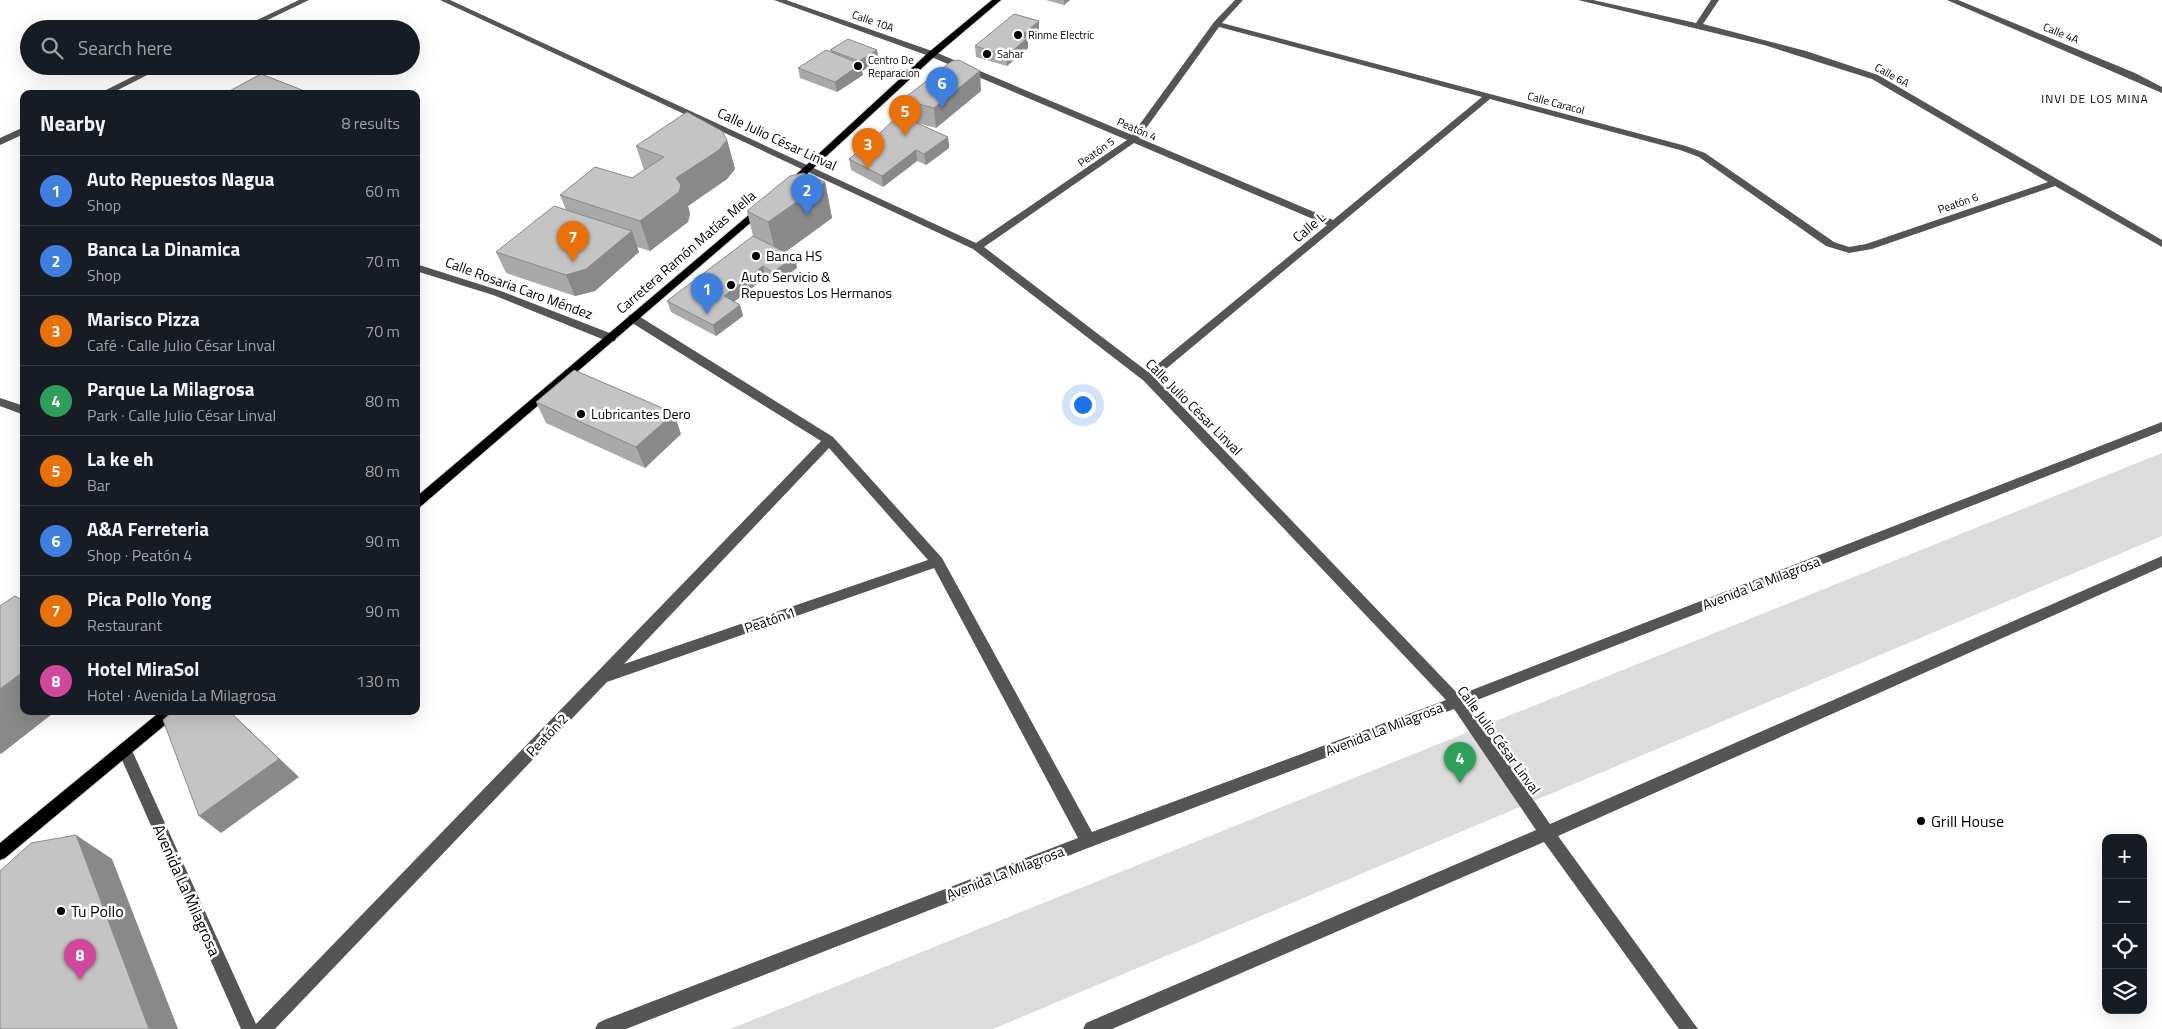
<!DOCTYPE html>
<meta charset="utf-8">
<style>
:root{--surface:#171b24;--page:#20242c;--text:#f1f3f6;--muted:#9ea1a6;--line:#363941;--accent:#ea580c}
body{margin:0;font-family:"Titillium Web",sans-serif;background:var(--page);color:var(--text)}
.controls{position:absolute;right:15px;bottom:15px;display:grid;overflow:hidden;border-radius:10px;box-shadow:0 5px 20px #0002}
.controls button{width:45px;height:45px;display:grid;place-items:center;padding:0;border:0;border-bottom:1px solid var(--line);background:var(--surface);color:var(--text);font:25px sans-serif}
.you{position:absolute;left:1082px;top:404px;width:18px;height:18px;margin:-12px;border:4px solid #fff;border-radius:50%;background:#1a73e8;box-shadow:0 0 0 8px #1a73e833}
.badge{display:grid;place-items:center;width:32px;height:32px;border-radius:50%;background:var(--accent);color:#fff;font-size:16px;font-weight:700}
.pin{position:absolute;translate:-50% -41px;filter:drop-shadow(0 1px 2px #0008)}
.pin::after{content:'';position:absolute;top:26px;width:18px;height:15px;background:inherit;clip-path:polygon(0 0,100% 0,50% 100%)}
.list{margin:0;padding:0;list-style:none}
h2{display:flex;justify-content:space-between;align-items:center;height:65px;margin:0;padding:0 20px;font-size:21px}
h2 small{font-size:16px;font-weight:400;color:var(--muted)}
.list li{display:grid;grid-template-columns:32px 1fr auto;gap:15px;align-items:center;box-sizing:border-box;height:70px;padding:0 20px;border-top:1px solid var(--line)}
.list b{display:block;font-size:19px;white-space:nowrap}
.list p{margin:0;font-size:16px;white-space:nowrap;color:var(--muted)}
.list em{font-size:16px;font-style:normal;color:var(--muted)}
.icon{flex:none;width:28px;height:28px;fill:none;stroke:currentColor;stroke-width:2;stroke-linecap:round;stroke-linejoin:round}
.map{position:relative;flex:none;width:2162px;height:1029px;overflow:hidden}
.search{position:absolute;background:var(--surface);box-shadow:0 5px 20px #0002;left:20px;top:20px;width:400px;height:55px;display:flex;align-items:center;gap:12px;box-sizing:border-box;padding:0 18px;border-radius:28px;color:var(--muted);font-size:19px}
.panel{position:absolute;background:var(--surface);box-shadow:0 5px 20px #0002;left:20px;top:90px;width:400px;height:625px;border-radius:10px}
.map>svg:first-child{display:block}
</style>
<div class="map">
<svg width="2162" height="1029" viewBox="0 0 2162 1029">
<rect width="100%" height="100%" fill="#fff"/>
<path fill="#dcdcdc" d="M2162,453V536L993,1029H730Z"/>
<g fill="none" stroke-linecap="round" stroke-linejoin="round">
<defs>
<g id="major">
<path d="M992,0H1001L935,56L794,186H788V182L929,52Z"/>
<path d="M760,207L765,210L763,212L420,507L416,509V497L757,208Z"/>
<path d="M161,711H179L177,715L5,858L0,860V843Z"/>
</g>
</defs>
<use href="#major" stroke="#dbdbdb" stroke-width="2"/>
<g fill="#555" fill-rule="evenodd">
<path d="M299,0H309L249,29H238Z"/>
<path d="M440,0H450L976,243L1127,140L929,56L774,0H786L935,52L1132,135L1214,22L1235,0H1243L1222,23L1686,146L1705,153L1834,242L1849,247L1866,244L2048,182L1872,79L1764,45L1578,0H1593L1696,23L1711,0H1719L1703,24L1806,51L1878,75L2162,240V247L2055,186L1872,249L1849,253L1826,246L1699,157L1680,150L1490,99L1155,378L1459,695L2162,422V431L1467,704L1550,824L2162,556V567L1558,836L1698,1029H1679L1544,842L1112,1029H1083L1086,1023L1536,830L1454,709L1088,848L626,1029H595L598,1023L604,1020L1078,838L934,568L607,682L275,1029H241L118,751L120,746L125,744L130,746L256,1024L821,441L629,321L628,318L629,315H637L833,437L942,558L1092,832L1446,700L1144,381L973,249ZM1219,27L1482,97L1333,220L1139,138ZM1134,143L1327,225L1148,372L984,247ZM829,448L928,560L624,664Z"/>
<path d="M1947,0H1958L2135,73L2162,87V93Z"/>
<path d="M154,66H165L110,94H98Z"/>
<path d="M24,127V134L0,145V138Z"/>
<path d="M416,264L501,291L615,335L616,338L615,341H607L493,295L416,271Z"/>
<path d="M0,398L24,406V415L0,406Z"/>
</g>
<use href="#major" fill="#000" fill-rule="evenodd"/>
</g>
<g fill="#a9a9a9">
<path d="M1046,0H1070L1064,5Z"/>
<path d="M1039,21V31L1028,41V48L1007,66L976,57L975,46Z"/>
<path d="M830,50H877L879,61L862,71L863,75L837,92L800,78L798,68L831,52Z"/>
<path d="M981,91L936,128L917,123L948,137L949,148L926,165L917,161L883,187L851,170L849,159L904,118L902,100Z"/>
<path d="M727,140L735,169L727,179L688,206L690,214L688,222L650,251L637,247L639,252L595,291L575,296L506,273L496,252L566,210L560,195L632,178L644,170L636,146Z"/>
<path d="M825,182L832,218L785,252L795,257L797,268L776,283L766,277L734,302L740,305L743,316L716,336L671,312L667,301L753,236L747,211Z"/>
<path d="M536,402L681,434L645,468L546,423Z"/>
</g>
<g fill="#898989">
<path d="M1064,0H1070L1064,5Z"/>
<path d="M1039,21V31L1028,41V48L1007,66V56L1021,36Z"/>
<path d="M877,50L879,61L862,71L863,75L837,92L835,82L860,65L859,61Z"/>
<path d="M980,71L981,91L936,128L934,108Z"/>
<path d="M302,90L304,94H296Z"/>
<path d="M948,137L949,148L926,165L924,154Z"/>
<path d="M727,140L735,169L727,179L688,206L690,214L688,222L650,251L640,221L676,178Z"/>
<path d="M916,150L917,161L883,187L882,176Z"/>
<path d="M825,182L832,218L777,258L768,222Z"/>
<path d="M632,231L639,252L595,291L575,296L566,275Z"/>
<path d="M795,257L797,268L776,283L773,272Z"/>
<path d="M763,266L766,277L727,307L724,296Z"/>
<path d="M740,305L743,316L716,336L713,325Z"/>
<path d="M674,413L681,434L645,468L636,447Z"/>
<path d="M24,671V711H56L1,754L0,753V689Z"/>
<path d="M229,711L299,777L221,833L199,816Z"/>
<path d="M76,835L112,859L178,1029H149Z"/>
</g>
<g fill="#c4c4c4" stroke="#898989">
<path d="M1014,14L1039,21L1021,36L1027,38L1007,56L975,46Z"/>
<path d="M848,39L877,50L859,61L830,50Z"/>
<path d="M826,50L861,64L835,82L798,68Z"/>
<path d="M959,60L980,71L934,108L902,100L952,61Z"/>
<path d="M261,74L302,90L296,94H224Z"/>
<path d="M687,112L722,131L727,140L719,150L676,178L681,185L679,192L640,221L560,195L595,167L632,178L664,157L636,146Z"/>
<path d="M899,115L948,137L924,154L916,150L882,176L849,159L879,134Z"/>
<path d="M803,173L825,182L768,222L747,211L790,176Z"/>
<path d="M554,206L632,231L586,269L566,275L496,252Z"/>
<path d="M753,236L795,257L773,272L763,266L724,296L740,305L713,325L667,301Z"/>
<path d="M574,370L674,413L636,447L536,402Z"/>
<path d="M15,596L24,601V671L0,689V606Z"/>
<path d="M173,711H229L279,759L199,816L163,720Z"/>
<path d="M76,835L149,1029H0V871L31,843Z"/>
</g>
<g fill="#000" stroke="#fff" stroke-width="2">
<circle cx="1018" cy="35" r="5"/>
<circle cx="987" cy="54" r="5"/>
<circle cx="858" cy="66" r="5"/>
<circle cx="756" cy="256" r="5"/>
<circle cx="731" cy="285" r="5"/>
<circle cx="581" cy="414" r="5"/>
<circle cx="1921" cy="821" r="5"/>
<circle cx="61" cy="911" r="5"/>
</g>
<g text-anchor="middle" stroke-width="5" stroke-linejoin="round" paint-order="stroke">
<g font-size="11" fill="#000" stroke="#fff">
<text transform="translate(873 21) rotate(19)" y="4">Calle 10A</text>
<text transform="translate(2061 33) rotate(22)" y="4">Calle 4A</text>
<text transform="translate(1892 75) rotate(28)" y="4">Calle 6A</text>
<text transform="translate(1556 103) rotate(15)" y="4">Calle Caracol</text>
<text transform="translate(1137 129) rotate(23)" y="4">Peatón 4</text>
<text transform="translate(1096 152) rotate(-35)" y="4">Peatón 5</text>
<text transform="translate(1958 203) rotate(-19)" y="4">Peatón 6</text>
</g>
<g font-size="11" fill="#000" stroke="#fff" text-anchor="start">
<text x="1028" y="39">Rinme Electric</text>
<text x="997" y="58">Sahar</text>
<text x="868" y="64">Centro De<tspan x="868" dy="13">Reparacion</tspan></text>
</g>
<g font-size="12" letter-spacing="1" fill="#000" stroke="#fff">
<text x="2095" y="103">INVI DE LOS MINA</text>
</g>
<g font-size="14" fill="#000" stroke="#fff">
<text transform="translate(777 139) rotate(25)" y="5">Calle Julio César Linval</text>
<text transform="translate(1309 227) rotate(-40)" y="5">Calle L</text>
<text transform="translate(686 252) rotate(-41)" y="5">Carretera Ramón Matías Mella</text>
<text transform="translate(519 288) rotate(20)" y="5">Calle Rosaria Caro Méndez</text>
<text transform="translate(1194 407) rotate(45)" y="5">Calle Julio César Linval</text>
<text transform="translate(1761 583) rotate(-21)" y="5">Avenida La Milagrosa</text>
<text transform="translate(770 620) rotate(-19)" y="5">Peatón 1</text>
<text transform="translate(1384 729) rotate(-21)" y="5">Avenida La Milagrosa</text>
<text transform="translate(547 735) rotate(-46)" y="5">Peatón 2</text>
<text transform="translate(1499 740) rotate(54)" y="5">Calle Julio César Linval</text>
<text transform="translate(1005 873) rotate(-21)" y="5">Avenida La Milagrosa</text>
</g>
<g font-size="14" fill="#000" stroke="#fff" text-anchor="start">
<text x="766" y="261">Banca HS</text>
<text x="741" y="282">Auto Servicio &amp;<tspan x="741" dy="16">Repuestos Los Hermanos</tspan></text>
<text x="591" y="419">Lubricantes Dero</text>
</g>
<g font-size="16" fill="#000" stroke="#fff" text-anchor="start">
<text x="1931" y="827">Grill House</text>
<text x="71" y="917">Tu Pollo</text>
</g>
<g font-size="16" fill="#000" stroke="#fff">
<text transform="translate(187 890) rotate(66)" y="6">Avenida La Milagrosa</text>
</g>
</g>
</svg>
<div class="controls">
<button>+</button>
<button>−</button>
<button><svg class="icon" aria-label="locate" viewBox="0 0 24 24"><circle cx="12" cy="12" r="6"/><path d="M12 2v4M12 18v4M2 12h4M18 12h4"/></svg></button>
<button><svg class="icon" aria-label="layers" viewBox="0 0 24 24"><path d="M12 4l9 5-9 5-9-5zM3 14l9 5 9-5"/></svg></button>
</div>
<div class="you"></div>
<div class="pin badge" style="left:707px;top:314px;background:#3f7fe0">1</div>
<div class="pin badge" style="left:807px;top:215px;background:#3f7fe0">2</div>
<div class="pin badge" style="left:868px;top:169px;background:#e8710a">3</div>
<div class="pin badge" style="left:1460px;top:783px;background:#2e9e5b">4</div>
<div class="pin badge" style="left:905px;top:136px;background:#e8710a">5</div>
<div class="pin badge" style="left:942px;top:108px;background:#3f7fe0">6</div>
<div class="pin badge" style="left:573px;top:262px;background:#e8710a">7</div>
<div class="pin badge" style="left:80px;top:980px;background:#d1479c">8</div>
<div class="search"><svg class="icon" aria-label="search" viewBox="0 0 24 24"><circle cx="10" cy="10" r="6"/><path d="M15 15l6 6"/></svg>Search here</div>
<section class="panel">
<h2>Nearby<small>8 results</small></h2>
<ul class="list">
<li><span class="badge" style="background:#3f7fe0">1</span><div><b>Auto Repuestos Nagua</b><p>Shop</p></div><em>60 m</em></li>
<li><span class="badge" style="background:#3f7fe0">2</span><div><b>Banca La Dinamica</b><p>Shop</p></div><em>70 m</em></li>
<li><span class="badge" style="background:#e8710a">3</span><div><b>Marisco Pizza</b><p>Café · Calle Julio César Linval</p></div><em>70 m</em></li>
<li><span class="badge" style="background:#2e9e5b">4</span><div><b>Parque La Milagrosa</b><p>Park · Calle Julio César Linval</p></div><em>80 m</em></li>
<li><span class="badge" style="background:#e8710a">5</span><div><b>La ke eh</b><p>Bar</p></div><em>80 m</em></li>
<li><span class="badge" style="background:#3f7fe0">6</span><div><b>A&amp;A Ferreteria</b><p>Shop · Peatón 4</p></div><em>90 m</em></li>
<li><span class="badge" style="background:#e8710a">7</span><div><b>Pica Pollo Yong</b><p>Restaurant</p></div><em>90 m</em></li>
<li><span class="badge" style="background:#d1479c">8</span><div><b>Hotel MiraSol</b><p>Hotel · Avenida La Milagrosa</p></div><em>130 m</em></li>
</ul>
</section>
</div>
